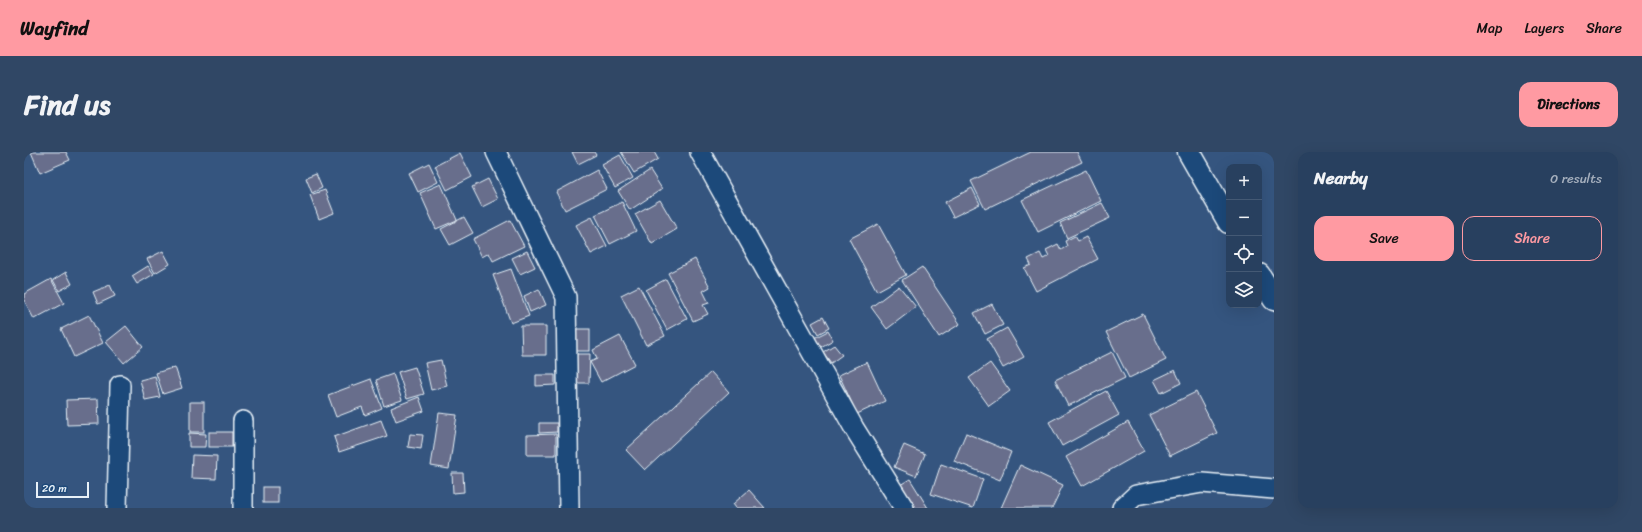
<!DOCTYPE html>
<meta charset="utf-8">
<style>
:root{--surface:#28405f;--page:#304765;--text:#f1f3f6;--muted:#a5afbd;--line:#445974;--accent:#ff9aa2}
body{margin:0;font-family:Sriracha,sans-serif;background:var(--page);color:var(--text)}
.controls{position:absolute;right:12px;top:12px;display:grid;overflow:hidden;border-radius:8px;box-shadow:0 4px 16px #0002}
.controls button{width:36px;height:36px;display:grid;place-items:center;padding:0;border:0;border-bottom:1px solid var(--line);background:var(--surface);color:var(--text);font:20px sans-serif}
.scale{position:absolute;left:12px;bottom:10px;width:53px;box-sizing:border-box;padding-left:4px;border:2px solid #e8f1f8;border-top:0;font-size:11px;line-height:14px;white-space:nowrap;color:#e8f1f8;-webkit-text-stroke:3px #1f4a7a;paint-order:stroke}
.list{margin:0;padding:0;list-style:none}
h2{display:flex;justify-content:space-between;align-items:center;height:52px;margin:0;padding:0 16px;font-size:17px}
h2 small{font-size:13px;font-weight:400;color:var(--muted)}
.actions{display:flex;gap:8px;padding:12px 16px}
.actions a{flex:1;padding:9px 0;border:1px solid var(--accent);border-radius:12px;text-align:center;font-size:14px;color:var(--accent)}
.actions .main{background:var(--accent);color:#111}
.icon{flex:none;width:22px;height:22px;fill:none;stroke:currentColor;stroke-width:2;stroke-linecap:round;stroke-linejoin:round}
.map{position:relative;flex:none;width:1250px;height:356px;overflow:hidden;border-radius:12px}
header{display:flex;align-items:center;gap:24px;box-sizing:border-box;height:56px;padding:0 20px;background:var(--accent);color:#111}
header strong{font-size:19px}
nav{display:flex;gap:22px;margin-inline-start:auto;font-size:14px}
.intro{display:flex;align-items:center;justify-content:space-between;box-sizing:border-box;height:96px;padding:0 24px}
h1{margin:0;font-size:28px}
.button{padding:10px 18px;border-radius:12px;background:var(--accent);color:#111;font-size:14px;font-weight:700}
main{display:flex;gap:24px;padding:0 24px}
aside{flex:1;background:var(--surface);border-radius:12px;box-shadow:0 4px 16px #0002}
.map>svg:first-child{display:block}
</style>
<header>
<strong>Wayfind</strong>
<nav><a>Map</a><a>Layers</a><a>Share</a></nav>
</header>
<div class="intro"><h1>Find us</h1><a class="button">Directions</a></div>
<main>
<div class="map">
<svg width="1250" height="356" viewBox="0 0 1250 356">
<rect width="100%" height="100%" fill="#35557f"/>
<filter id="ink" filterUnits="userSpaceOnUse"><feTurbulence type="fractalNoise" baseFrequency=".025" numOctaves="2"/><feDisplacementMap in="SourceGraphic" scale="8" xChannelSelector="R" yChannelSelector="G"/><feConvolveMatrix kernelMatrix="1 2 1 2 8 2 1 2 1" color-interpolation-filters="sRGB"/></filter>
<g filter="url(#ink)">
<g fill="#676e8c" stroke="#e8f1f8">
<path d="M7,0H42L46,8L16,21Z"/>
<path d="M548,0H570L572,3L554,12Z"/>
<path d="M597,0H630L634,7L610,21Z"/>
<path d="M1007,0H1053L1058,10L961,57L947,29Z"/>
<path d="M436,1L448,25L423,38L411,14Z"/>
<path d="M596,3L609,26L591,36L578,13Z"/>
<path d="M405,11L414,30L394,40L385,21Z"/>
<path d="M573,18L583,37L541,58L532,40Z"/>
<path d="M626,18L638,37L606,58L594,39Z"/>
<path d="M1062,18L1077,49L1014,80L998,48Z"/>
<path d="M292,22L298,36L288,41L282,26Z"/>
<path d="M464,27L474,47L458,55L448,35Z"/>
<path d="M417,32L433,68L412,77L396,41Z"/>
<path d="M948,36L956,52L929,65L921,50Z"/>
<path d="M301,38L310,61L295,67L286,43Z"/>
<path d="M636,48L653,77L628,92L611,62Z"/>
<path d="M598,50L612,79L586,92L571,63Z"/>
<path d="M1078,51L1086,66L1043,86L1036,71Z"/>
<path d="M440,65L449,81L426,93L417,77Z"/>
<path d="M568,65L583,94L567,102L552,73Z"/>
<path d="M486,68L500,94L469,109L465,101L458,105L449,87Z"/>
<path d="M854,72L882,123L853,139L825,87Z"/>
<path d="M1051,84L1054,89L1062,85L1074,107L1012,139L1000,116L1007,113L1004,107L1016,101L1019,107L1025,104L1022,98L1034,92L1037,98L1043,94L1041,89Z"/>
<path d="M139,99L146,112L131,121L123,107Z"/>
<path d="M503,99L511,115L496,122L488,106Z"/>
<path d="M671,107L686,135L679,139L685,151L679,153L684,162L669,169L644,121Z"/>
<path d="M124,114L130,122L113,132L108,124Z"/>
<path d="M898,115L936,172L915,185L878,128Z"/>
<path d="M487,117L505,164L487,171L469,123Z"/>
<path d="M42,120L48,132L35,139L29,128Z"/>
<path d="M27,127L40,151L10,167L0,148V142Z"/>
<path d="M642,127L663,167L643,178L622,138Z"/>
<path d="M86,133L91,144L74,152L69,140Z"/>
<path d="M615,134L641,184L622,193L597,143Z"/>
<path d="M875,134L892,155L863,177L847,155Z"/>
<path d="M515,137L522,153L506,160L500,144Z"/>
<path d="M968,152L979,173L961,182L950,161Z"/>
<path d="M1119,162L1142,208L1105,226L1082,180Z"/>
<path d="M65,163L79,191L50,205L37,177Z"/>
<path d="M799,165L805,176L794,182L788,171Z"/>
<path d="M102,174L119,195L100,211L82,190Z"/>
<path d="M497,174H522V203H498Z"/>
<path d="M983,176L1000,205L979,216L963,187Z"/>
<rect x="552" y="177" width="14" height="22"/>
<path d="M804,179L809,188L795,196L790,186Z"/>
<path d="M596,184L611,212L577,230L566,210L573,207L569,198Z"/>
<path d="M810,193L818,203L807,211L799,200Z"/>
<path d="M1088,200L1101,226L1044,254L1031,228Z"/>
<path d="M551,202H566L565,231H550Z"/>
<path d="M417,208L423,234L407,238L401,211Z"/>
<path d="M843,210L861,249L833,262L815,223Z"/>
<path d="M966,211L986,239L965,254L945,226Z"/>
<path d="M151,215L158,236L139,242L132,221Z"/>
<path d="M391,215L400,242L383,247L374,220Z"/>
<path d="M1151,218L1157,231L1137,241L1130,228Z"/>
<path d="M687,220L705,240L621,318L602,298Z"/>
<path d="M369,222L378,248L360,254L352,228Z"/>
<path d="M512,223H531V233L512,234Z"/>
<path d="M131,224L136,245L121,248L116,228Z"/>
<path d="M347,227L358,256L341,263L338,255L312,265L304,243Z"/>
<path d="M1082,239L1095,263L1038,294L1025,270Z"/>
<path d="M1172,240L1193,281L1146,304L1125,263Z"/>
<path d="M395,245L400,259L372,269L367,256Z"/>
<path d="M74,247L75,272L43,273L42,248Z"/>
<rect x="166" y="250" width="14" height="30"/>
<path d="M415,261L433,263L425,317L407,314Z"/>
<path d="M357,268L363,284L315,300L310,285Z"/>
<path d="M1104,270L1120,299L1058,334L1042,305Z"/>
<path d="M515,271H533V280L515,281Z"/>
<rect x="185" y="280" width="23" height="15"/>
<path d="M165,281L182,282L181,295H165Z"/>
<path d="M942,281L987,300L976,328L930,309Z"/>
<path d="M386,282L399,283L397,297L384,295Z"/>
<path d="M532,282V303H503V283Z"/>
<path d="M880,293L901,302L892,324L870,315Z"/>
<path d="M168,303L193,304L192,327L167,326Z"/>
<path d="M917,312L959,327L949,356L907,342Z"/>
<path d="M996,313L1039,333L1028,356H977Z"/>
<path d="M428,321H439L440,340L429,341Z"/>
<path d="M886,327L904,356H883L871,336Z"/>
<rect x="239" y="335" width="15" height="16"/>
<path d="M725,338L741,356H712L709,352Z"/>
</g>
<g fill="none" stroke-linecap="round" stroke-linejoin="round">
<defs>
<g id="minor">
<path d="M472,0L542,145L545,356"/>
<path d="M676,0L830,276L880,356"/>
<path d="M219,269V356"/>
<path d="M93,356L96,233"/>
<path d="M1098,356L1112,343L1178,331L1250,337"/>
</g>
<g id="secondary">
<path d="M1165,0L1205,70"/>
<path d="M1235,123L1250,147"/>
</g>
</defs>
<use href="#minor" stroke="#e8f1f8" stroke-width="22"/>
<use href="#secondary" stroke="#e8f1f8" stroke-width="25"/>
<use href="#minor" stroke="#1f4a7a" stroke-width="19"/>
<use href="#secondary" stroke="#1f4a7a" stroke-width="22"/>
</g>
</g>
</svg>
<div class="controls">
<button>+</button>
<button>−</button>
<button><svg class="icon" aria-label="locate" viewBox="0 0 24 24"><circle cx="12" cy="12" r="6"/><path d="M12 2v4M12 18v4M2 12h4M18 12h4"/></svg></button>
<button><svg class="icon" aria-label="layers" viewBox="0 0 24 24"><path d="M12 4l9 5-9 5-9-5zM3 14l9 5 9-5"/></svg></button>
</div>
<div class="scale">20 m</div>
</div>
<aside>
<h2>Nearby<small>0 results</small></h2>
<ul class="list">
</ul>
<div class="actions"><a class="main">Save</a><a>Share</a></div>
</aside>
</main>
